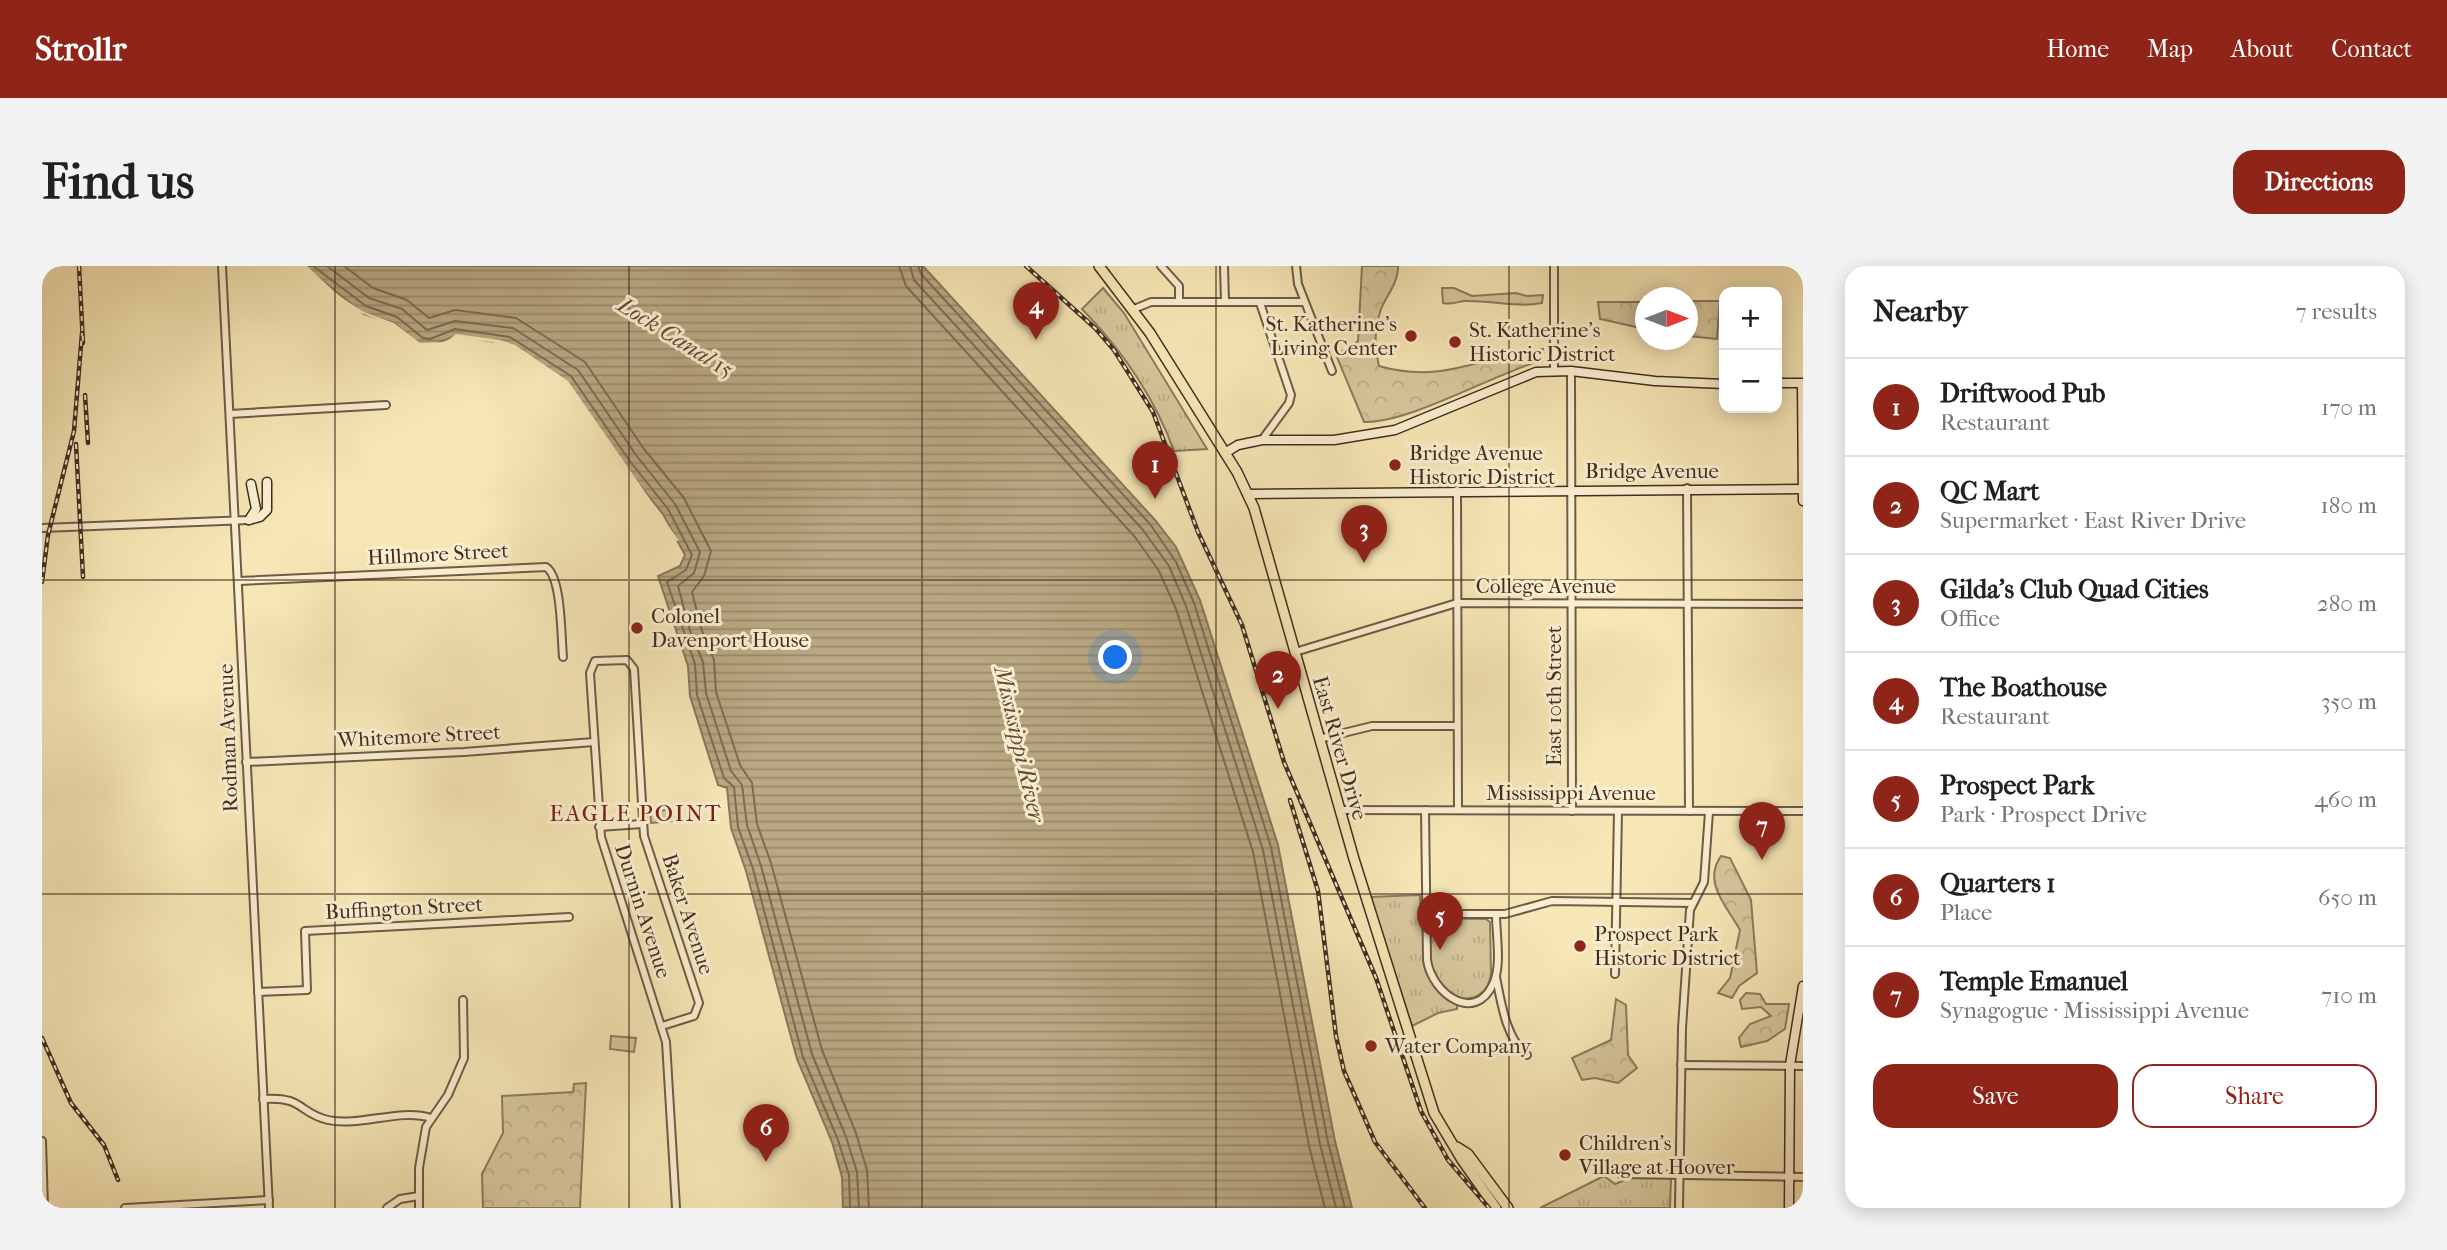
<!DOCTYPE html>
<meta charset="utf-8">
<style>
:root{--surface:#fff;--page:#f2f2f2;--text:#202124;--muted:#757577;--line:#e0e0e0;--accent:#8f2418}
body{margin:0;font-family:"IM FELL French Canon",serif;background:var(--page);color:var(--text)}
.controls{position:absolute;right:21px;top:21px;display:grid;overflow:hidden;border-radius:14px;box-shadow:0 4px 18px #0003}
.controls button{width:63px;height:63px;display:grid;place-items:center;padding:0;border:0;border-bottom:2px solid var(--line);background:var(--surface);color:var(--text);font:35px sans-serif}
.compass{position:absolute;left:1593px;top:21px;width:63px;height:63px;border-radius:50%;background:var(--surface);box-shadow:0 4px 18px #0003;rotate:90deg}
.you{position:absolute;left:1074px;top:392px;width:24px;height:24px;margin:-18px;border:5px solid #fff;border-radius:50%;background:#1a73e8;box-shadow:0 0 0 10px #1a73e833}
.badge{display:grid;place-items:center;width:46px;height:46px;border-radius:50%;background:var(--accent);color:#fff;font-size:23px;font-weight:700}
.pin{position:absolute;translate:-50% -58px;filter:drop-shadow(0 2px 4px #0008)}
.pin::after{content:'';position:absolute;top:37px;width:24px;height:21px;background:inherit;clip-path:polygon(0 0,100% 0,50% 100%)}
.list{margin:0;padding:0;list-style:none}
h2{display:flex;justify-content:space-between;align-items:center;height:91px;margin:0;padding:0 28px;font-size:30px}
h2 small{font-size:23px;font-weight:400;color:var(--muted)}
.list li{display:grid;grid-template-columns:46px 1fr auto;gap:21px;align-items:center;box-sizing:border-box;height:98px;padding:0 28px;border-top:2px solid var(--line)}
.list b{display:block;font-size:26px;white-space:nowrap}
.list p{margin:0;font-size:23px;white-space:nowrap;color:var(--muted)}
.list em{font-size:23px;font-style:normal;color:var(--muted)}
.actions{display:flex;gap:14px;padding:21px 28px}
.actions a{flex:1;padding:16px 0;border:2px solid var(--accent);border-radius:21px;text-align:center;font-size:24px;color:var(--accent)}
.actions .main{background:var(--accent);color:#fff}
.map{position:relative;flex:none;width:1761px;height:942px;overflow:hidden;border-radius:21px}
header{display:flex;align-items:center;gap:42px;box-sizing:border-box;height:98px;padding:0 35px;background:var(--accent);color:#fff}
header strong{font-size:33px}
nav{display:flex;gap:38px;margin-inline-start:auto;font-size:24px}
.intro{display:flex;align-items:center;justify-content:space-between;box-sizing:border-box;height:168px;padding:0 42px}
h1{margin:0;font-size:49px}
.button{padding:18px 32px;border-radius:21px;background:var(--accent);color:#fff;font-size:24px;font-weight:700}
main{display:flex;gap:42px;padding:0 42px}
aside{flex:1;background:var(--surface);border-radius:21px;box-shadow:0 4px 18px #0003}
.map>svg:first-child{display:block}
</style>
<header>
<strong>Strollr</strong>
<nav><a>Home</a><a>Map</a><a>About</a><a>Contact</a></nav>
</header>
<div class="intro"><h1>Find us</h1><a class="button">Directions</a></div>
<main>
<div class="map">
<svg width="1761" height="942" viewBox="0 0 1761 942">
<defs>
<pattern id="forest-crowns" width="20" height="18" patternUnits="userSpaceOnUse" patternTransform="scale(1.75)"><rect width="20" height="18" fill="#d8c89d"/><path d="M2 6a3 3 0 1 1 6 0M12 15a3 3 0 1 1 6 0" fill="none" stroke="#bbac87"/></pattern>
<pattern id="park-tufts" width="24" height="20" patternUnits="userSpaceOnUse" patternTransform="scale(1.75)"><rect width="24" height="20" fill="#d8c89d"/><path d="M3 7l-1-3M5 7V3M7 7l1-3M15 17l-1-3M17 17v-4M19 17l1-3" fill="none" stroke="#bbac87"/></pattern>
<pattern id="water-rules" width="6" height="5" patternUnits="userSpaceOnUse" patternTransform="scale(1.75)"><rect width="6" height="5" fill="#b9a883"/><path d="M0 2.5h6" fill="none" stroke="#98896b"/></pattern>
</defs>
<rect width="100%" height="100%" fill="#f7e7b6"/>
<filter id="stains"><feTurbulence type="fractalNoise" baseFrequency=".00286" numOctaves="4"/><feColorMatrix values="0 0 0 0 .2 0 0 0 0 .09 0 0 0 0 .02 0 0 0 .5 -.17"/></filter>
<radialGradient id="worn" r=".72"><stop offset=".6" stop-color="#630" stop-opacity="0"/><stop offset="1" stop-color="#630" stop-opacity=".3"/></radialGradient>
<g fill="url(#forest-crowns)" stroke="#8c7b5f" stroke-width="2">
<path d="M1320,0H1356C1357,15 1345,29 1339,43C1333,61 1332,82 1337,100C1404,119 1438,89 1501,83L1498,95C1447,110 1371,156 1322,156L1294,89L1316,75Z"/>
<path d="M1400,22H1412L1430,30L1474,27L1485,30L1501,29L1500,37C1473,42 1449,34 1422,35C1414,36 1409,39 1401,37Z"/>
<path d="M1646,35H1678L1675,73L1646,70Z"/>
<path d="M1556,36H1603V63L1558,53Z"/>
<path d="M1679,590L1688,592L1709,634L1715,707L1697,720L1690,732L1676,727L1688,712L1698,664C1685,640 1660,617 1679,590Z"/>
<path d="M1704,727L1718,728L1724,738H1747L1743,763L1725,775L1699,781L1697,772L1708,758L1729,750L1719,741L1700,743L1698,734Z"/>
<path d="M1574,733L1584,739L1586,789L1595,802L1576,817L1553,812L1540,814L1530,792L1569,774Z"/>
<path d="M544,817L538,942H441L440,908L461,867L460,830L531,826L532,818Z"/>
</g>
<g fill="url(#park-tufts)" stroke="#8c7b5f" stroke-width="2">
<path d="M1061,22L1082,47L1165,183L1132,185C1112,130 1080,84 1040,43Z"/>
<path d="M631,543L632,555L609,557L608,546Z"/>
<path d="M1378,629L1379,652L1444,653L1448,656L1449,707C1447,727 1433,735 1415,732V743L1396,747L1370,760L1328,631Z"/>
<path d="M1562,910L1573,918L1588,912H1629L1628,942H1498Z"/>
</g>
<path fill="#d8c89d" stroke="#8c7b5f" stroke-width="2" d="M569,770L594,772L592,786L568,783Z"/>
<path fill="url(#water-rules)" stroke="#89775c" stroke-width="2" d="M262,0H881L1113,254L1134,281L1158,334L1236,579L1293,875L1310,942H801L800,911L790,876L755,793L704,605L689,562L685,522L676,519L648,430L646,400L616,310L638,300L643,289L621,248L581,199L525,116L467,78L413,70L388,80L378,79L352,57L322,48Z"/>
<path fill="#f7e7b6" d="M260,0H265L297,30L322,46L352,57L378,77L404,76L414,68L458,74L473,79L526,115L637,275H634L520,115L474,84L450,76L417,73L392,82H379L347,58L309,43Z"/>
<g fill="none" stroke-linecap="round" stroke-linejoin="round">
<g stroke="#7d6b52" stroke-width="2">
<path d="M271,0L324,40L355,51L381,72L388,73L413,63L468,71L529,110L587,194L626,243L650,289L644,304L625,316L653,398L655,429L682,512L692,521L696,561L711,603L761,791L796,874L807,909L808,942"/>
<path d="M285,0L327,32L360,43L385,64L413,55L471,62L536,104L594,189L633,238L658,286L652,307L636,320L648,365L661,396L664,427L689,505L700,519L705,559L719,600L770,788L804,871L815,906L817,942"/>
<path d="M302,0L331,22L365,34L387,52L413,44L474,52L543,96L602,183L642,232L669,285L662,310L650,326L659,362L672,394L674,426L698,499L710,517L715,558L729,597L780,784L814,867L825,904L827,942"/>
<path d="M857,0L864,20L1093,271L1117,305L1134,343L1211,586L1267,880L1283,942"/>
<path d="M868,0L872,14L1101,264L1127,300L1144,340L1221,584L1278,878L1294,942"/>
<path d="M876,0L879,8L1108,258L1134,296L1152,337L1229,581L1286,876L1303,942"/>
</g>
<defs>
<g id="street">
<path d="M180,0L227,942"/>
<path d="M1119,0L1137,20V35"/>
<path d="M1182,0L1183,36"/>
<path d="M1254,0L1256,18L1290,105"/>
<path d="M1512,0V105"/>
<path d="M1218,37L1249,129L1247,137L1220,174"/>
<path d="M1092,43L1109,36H1262"/>
<path d="M1529,105L1530,545"/>
<path d="M188,148L344,139"/>
<path d="M1645,222L1647,545"/>
<path d="M1415,224L1416,544"/>
<path d="M0,262L207,254"/>
<path d="M197,315L504,301C520,311 519,371 521,391"/>
<path d="M1253,386L1415,337L1761,338"/>
<path d="M1277,473L1330,460H1415"/>
<path d="M204,496L422,486L552,476"/>
<path d="M1297,544L1761,545"/>
<path d="M1383,544L1385,694C1390,728 1433,758 1451,718C1460,700 1454,669 1454,648"/>
<path d="M557,561L600,558"/>
<path d="M1383,648H1463L1510,635L1651,637"/>
<path d="M1573,708L1576,545"/>
<path d="M1454,711C1459,736 1464,773 1485,789"/>
<path d="M216,726L265,724L263,665L527,651"/>
<path d="M620,760L652,750L657,737L602,570L592,403L585,394L553,395L548,407L559,571L624,776L634,942"/>
<path d="M1639,799L1761,800"/>
<path d="M221,833C262,830 256,847 286,854C319,861 357,842 389,852"/>
<path d="M0,875L2,942"/>
<path d="M1571,901L1579,908L1761,911"/>
<path d="M83,942L227,934"/>
<path d="M345,942L358,933L377,930"/>
<path d="M377,942V902L384,861L406,829L422,792L421,734"/>
<path d="M1637,942L1640,762L1648,644L1662,616L1667,546"/>
</g>
<g id="secondary">
<path d="M1735,117H1760L1761,235"/>
<path d="M1183,187L1196,179L1220,174H1292L1353,164L1494,106L1529,105L1613,115L1682,118"/>
<path d="M1206,228L1761,223"/>
<path d="M207,254L218,251L225,244V216"/>
<path d="M207,254L214,243L209,218"/>
<path d="M1747,942L1748,799L1761,720"/>
</g>
<g id="primary">
<path d="M1057,0L1108,67L1195,206L1212,242L1312,593L1392,847L1420,894L1454,942"/>
<path d="M1415,881L1426,888L1466,942"/>
</g>
</defs>
<use href="#street" stroke="#6e5c46" stroke-width="10"/>
<use href="#secondary" stroke="#412e21" stroke-width="11"/>
<use href="#primary" stroke="#412e21" stroke-width="12"/>
<use href="#street" stroke="#faefd0" stroke-width="6"/>
<use href="#secondary" stroke="#faefd0" stroke-width="8"/>
<use href="#primary" stroke="#f7e7b6" stroke-width="9"/>
<defs>
<g id="rail">
<path d="M37,0L41,77"/>
<path d="M984,0L1053,62L1072,84L1111,146L1156,266L1200,359L1242,496L1334,712L1379,845L1406,894L1447,942"/>
<path d="M43,129L46,177"/>
<path d="M34,178L41,311"/>
<path d="M0,316L6,269L32,165L40,67"/>
<path d="M1248,534L1276,625L1294,770L1302,805L1333,876L1383,942"/>
<path d="M0,772L29,837L62,879L76,914"/>
</g>
</defs>
<use href="#rail" stroke="#412e21" stroke-width="4.5"/>
<use href="#rail" stroke="#faefd0" stroke-width="2" stroke-dasharray="5" stroke-linecap="butt"/>
</g>
<path fill="none" stroke="#412e21" stroke-width="2" stroke-opacity="0.55" d="M293,0V942M587,0V942M880,0V942M1174,0V942M1467,0V942M0,314H1761M0,628H1761"/>
<g fill="#8f2418" stroke="#faefd0" stroke-width="2.5">
<circle cx="1369" cy="70" r="7"/>
<circle cx="1413" cy="76" r="7"/>
<circle cx="1353" cy="199" r="7"/>
<circle cx="595" cy="362" r="7"/>
<circle cx="1538" cy="680" r="7"/>
<circle cx="1329" cy="780" r="7"/>
<circle cx="1523" cy="889" r="7"/>
</g>
<g text-anchor="middle" stroke-width="6" stroke-linejoin="round" paint-order="stroke">
<g font-size="21" fill="#412e21" stroke="#faefd0" text-anchor="start">
<text x="1355" y="65" text-anchor="end">St. Katherine's<tspan x="1355" dy="24">Living Center</tspan></text>
<text x="1427" y="71">St. Katherine's<tspan x="1427" dy="24">Historic District</tspan></text>
<text x="1367" y="194">Bridge Avenue<tspan x="1367" dy="24">Historic District</tspan></text>
<text x="609" y="357">Colonel<tspan x="609" dy="24">Davenport House</tspan></text>
<text x="1552" y="675">Prospect Park<tspan x="1552" dy="24">Historic District</tspan></text>
<text x="1343" y="787">Water Company</text>
<text x="1537" y="884">Children's<tspan x="1537" dy="24">Village at Hoover</tspan></text>
</g>
<g font-size="21" fill="#412e21" stroke="#faefd0">
<text x="1610" y="212">Bridge Avenue</text>
<text transform="translate(396 288) rotate(-3)" y="7">Hillmore Street</text>
<text x="1504" y="327">College Avenue</text>
<text transform="translate(1512 430) rotate(-90)" y="7">East 10th Street</text>
<text transform="translate(377 470) rotate(-3)" y="7">Whitemore Street</text>
<text transform="translate(186 472) rotate(-92)" y="7">Rodman Avenue</text>
<text transform="translate(1298 482) rotate(74)" y="7">East River Drive</text>
<text x="1529" y="534">Mississippi Avenue</text>
<text transform="translate(362 642) rotate(-3)" y="7">Buffington Street</text>
<text transform="translate(601 645) rotate(72)" y="7">Durnin Avenue</text>
<text transform="translate(646 648) rotate(72)" y="7">Baker Avenue</text>
</g>
<g font-size="23" font-style="italic" fill="#5f4c3a" stroke="#faefd0">
<text transform="translate(634 71) rotate(32)" y="8">Lock Canal 15</text>
<text transform="translate(978 478) rotate(77)" y="8">Mississippi River</text>
</g>
<g font-size="23" letter-spacing="2" fill="#7a1f14" stroke="#faefd0">
<text x="594" y="555">EAGLE POINT</text>
</g>
</g>
<rect width="100%" height="100%" filter="url(#stains)"/>
<rect width="100%" height="100%" fill="url(#worn)"/>
</svg>
<div class="controls">
<button>+</button>
<button>−</button>
</div>
<svg class="compass" viewBox="-18 -18 36 36"><path d="M0-13l5 13h-10z" fill="#e53935"/><path d="M0 13l5-13h-10z" fill="#757577"/></svg>
<div class="you"></div>
<div class="pin badge" style="left:1113px;top:233px">1</div>
<div class="pin badge" style="left:1236px;top:443px">2</div>
<div class="pin badge" style="left:1322px;top:297px">3</div>
<div class="pin badge" style="left:994px;top:74px">4</div>
<div class="pin badge" style="left:1398px;top:684px">5</div>
<div class="pin badge" style="left:724px;top:896px">6</div>
<div class="pin badge" style="left:1720px;top:594px">7</div>
</div>
<aside>
<h2>Nearby<small>7 results</small></h2>
<ul class="list">
<li><span class="badge">1</span><div><b>Driftwood Pub</b><p>Restaurant</p></div><em>170 m</em></li>
<li><span class="badge">2</span><div><b>QC Mart</b><p>Supermarket · East River Drive</p></div><em>180 m</em></li>
<li><span class="badge">3</span><div><b>Gilda's Club Quad Cities</b><p>Office</p></div><em>280 m</em></li>
<li><span class="badge">4</span><div><b>The Boathouse</b><p>Restaurant</p></div><em>350 m</em></li>
<li><span class="badge">5</span><div><b>Prospect Park</b><p>Park · Prospect Drive</p></div><em>460 m</em></li>
<li><span class="badge">6</span><div><b>Quarters 1</b><p>Place</p></div><em>650 m</em></li>
<li><span class="badge">7</span><div><b>Temple Emanuel</b><p>Synagogue · Mississippi Avenue</p></div><em>710 m</em></li>
</ul>
<div class="actions"><a class="main">Save</a><a>Share</a></div>
</aside>
</main>
